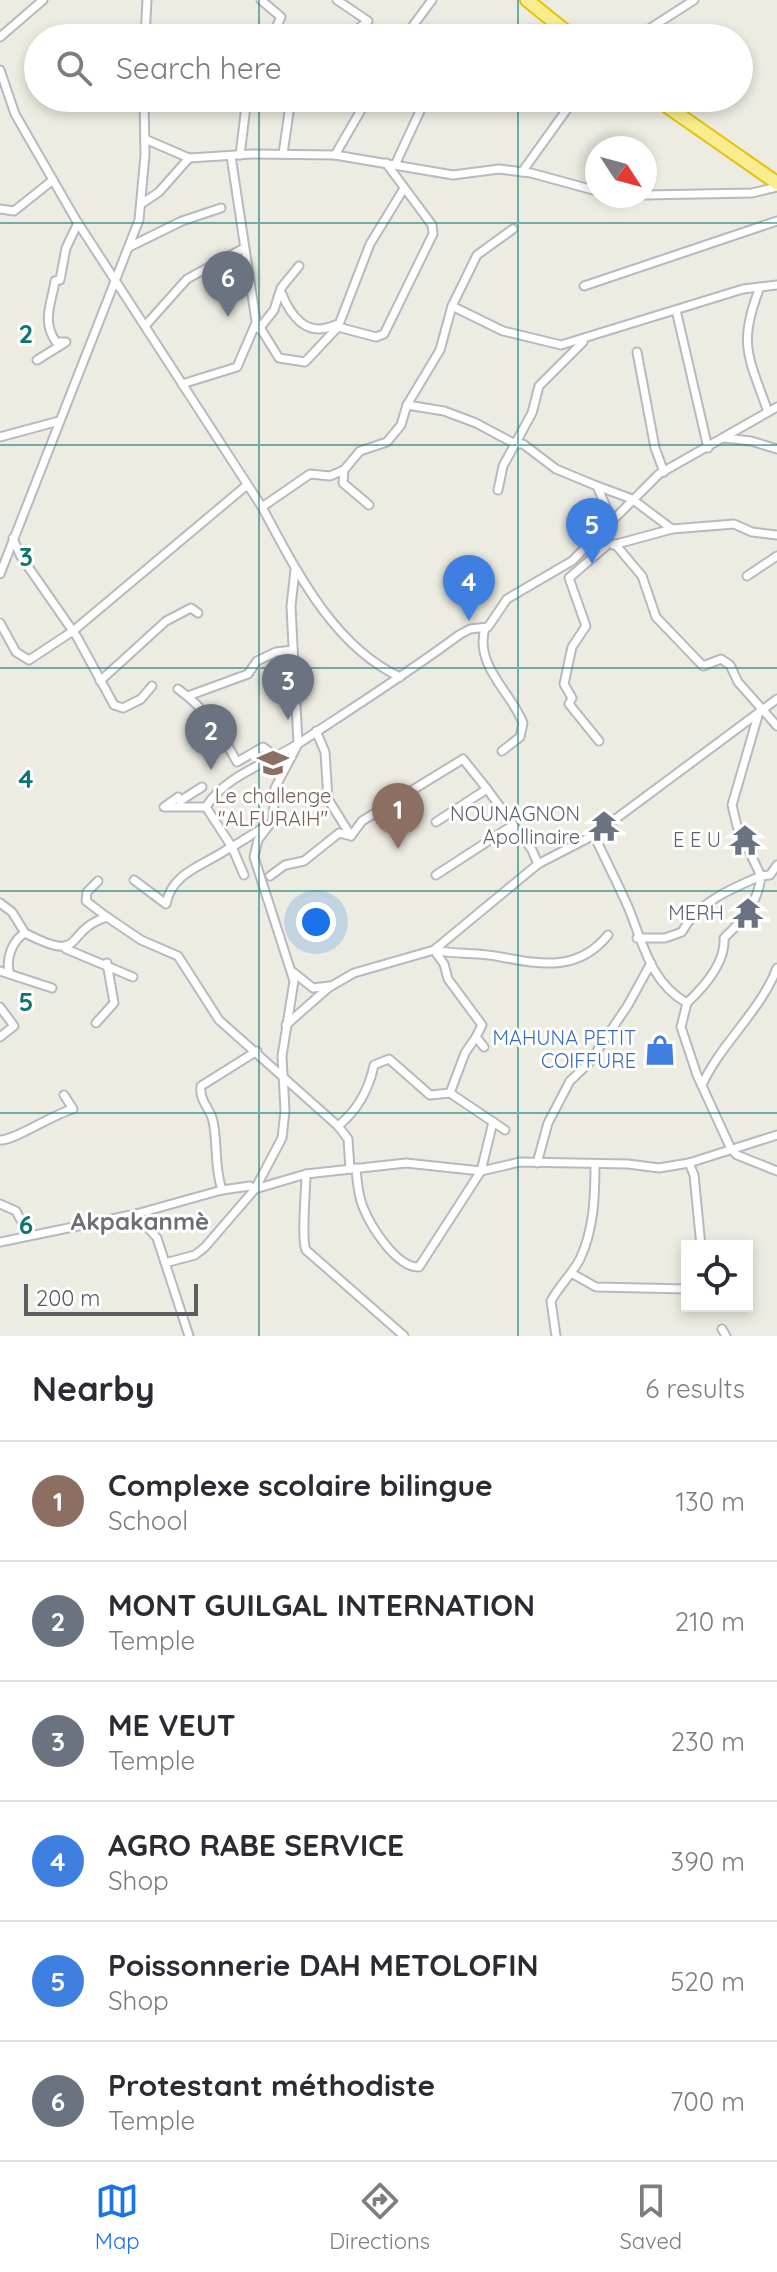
<!DOCTYPE html>
<meta charset="utf-8">
<style>
:root{--surface:#fff;--page:#f2f2f3;--text:#2b2b33;--muted:#7c7c81;--line:#e1e1e2;--accent:#1a73e8}
body{margin:0;font-family:Quicksand,sans-serif;background:var(--page);color:var(--text)}
.controls{position:absolute;right:24px;bottom:24px;display:grid;overflow:hidden;border-radius:0px;box-shadow:0 4px 12px #0003}
.controls button{width:72px;height:72px;display:grid;place-items:center;padding:0;border:0;border-bottom:2px solid var(--line);background:var(--surface);color:var(--text);font:40px sans-serif}
.compass{position:absolute;left:585px;top:136px;width:72px;height:72px;border-radius:50%;background:var(--surface);box-shadow:0 4px 12px #0003;rotate:126deg}
.scale{position:absolute;left:24px;bottom:20px;width:174px;box-sizing:border-box;padding-left:8px;border:4px solid #5b5d62;border-top:0;font-size:22px;line-height:28px;white-space:nowrap;color:#5b5d62;-webkit-text-stroke:6px #fff;paint-order:stroke}
.you{position:absolute;left:316px;top:922px;width:28px;height:28px;margin:-20px;border:6px solid #fff;border-radius:50%;background:#1a73e8;box-shadow:0 0 0 12px #1a73e833}
.badge{display:grid;place-items:center;width:52px;height:52px;border-radius:50%;background:var(--accent);color:#fff;font-size:26px;font-weight:700}
.pin{position:absolute;translate:-50% -66px;filter:drop-shadow(0 2px 4px #0008)}
.pin::after{content:'';position:absolute;top:42px;width:28px;height:24px;background:inherit;clip-path:polygon(0 0,100% 0,50% 100%)}
.list{margin:0;padding:0;list-style:none}
h2{display:flex;justify-content:space-between;align-items:center;height:104px;margin:0;padding:0 32px;font-size:34px}
h2 small{font-size:26px;font-weight:400;color:var(--muted)}
.list li{display:grid;grid-template-columns:52px 1fr auto;gap:24px;align-items:center;box-sizing:border-box;height:120px;padding:0 32px;border-top:2px solid var(--line)}
.list b{display:block;font-size:30px;white-space:nowrap}
.list p{margin:0;font-size:26px;white-space:nowrap;color:var(--muted)}
.list em{font-size:26px;font-style:normal;color:var(--muted)}
.icon{flex:none;width:44px;height:44px;fill:none;stroke:currentColor;stroke-width:2;stroke-linecap:round;stroke-linejoin:round}
.map{position:relative;flex:none;width:777px;height:1336px;overflow:hidden}
.search{position:absolute;background:var(--surface);box-shadow:0 4px 12px #0003;left:24px;right:24px;top:24px;height:88px;display:flex;align-items:center;gap:20px;box-sizing:border-box;padding:0 28px;border-radius:44px;color:var(--muted);font-size:30px}
.sheet{height:824px;background:var(--surface)}
nav{display:flex;justify-content:space-around;align-items:center;box-sizing:border-box;height:112px;border-top:2px solid var(--line);background:var(--surface);font-size:22px;color:var(--muted)}
nav a{display:grid;justify-items:center;gap:4px}
nav .on{color:var(--accent)}
.map>svg:first-child{display:block}
</style>
<div class="map">
<svg width="777" height="1336" viewBox="0 0 777 1336">
<rect width="100%" height="100%" fill="#edece2"/>
<g fill="none" stroke-linecap="round" stroke-linejoin="round">
<defs>
<g id="street">
<path d="M261,0L281,17L271,38"/>
<path d="M337,0L368,21L346,38"/>
<path d="M0,37L43,0"/>
<path d="M145,38L147,0"/>
<path d="M404,38L432,0"/>
<path d="M635,38L694,0"/>
<path d="M0,70L15,114L76,220L262,507C296,570 333,646 400,677"/>
<path d="M145,139L189,158L252,154L335,155L453,175L499,169L531,173L597,191"/>
<path d="M283,154L291,98"/>
<path d="M240,155L247,98"/>
<path d="M335,155L368,98"/>
<path d="M231,156L256,321L279,358L305,362L338,327L376,337L384,334L433,234L432,225L386,163"/>
<path d="M395,165L426,98"/>
<path d="M522,172L575,98"/>
<path d="M645,195L752,193L777,187"/>
<path d="M141,204L159,192L189,158"/>
<path d="M0,209L14,211L53,180"/>
<path d="M129,247L182,221L221,208"/>
<path d="M584,286L777,221"/>
<path d="M760,287C737,345 749,357 768,412"/>
<path d="M281,292C291,317 307,338 335,325"/>
<path d="M452,306L503,331L561,345L743,289L777,285"/>
<path d="M676,310L708,448"/>
<path d="M145,326L187,279L244,248"/>
<path d="M338,327L370,244L403,190"/>
<path d="M259,329L274,310L281,288L299,266"/>
<path d="M637,352L655,448L664,472"/>
<path d="M37,360L66,342H56C41,321 52,302 55,281L60,280L66,248L78,223"/>
<path d="M182,384L237,367L256,323"/>
<path d="M407,405L440,350L452,306L477,255L513,229"/>
<path d="M0,437L59,421"/>
<path d="M724,438L751,441L777,449"/>
<path d="M344,470L343,483L369,505"/>
<path d="M597,486L632,499L672,529"/>
<path d="M498,490L503,466L532,413L539,386L583,342"/>
<path d="M262,507L310,474L330,476L344,470L360,451L387,442L401,425L407,405L444,411L476,423L515,444H523L556,469L597,486L606,507V546L569,578L586,626L572,647L564,684L572,698L569,704L599,741"/>
<path d="M13,538L20,555L77,637L114,705L123,708L141,699L152,686"/>
<path d="M615,544L642,576L656,617L703,666L721,659L730,665L738,682L777,726"/>
<path d="M613,545L672,529L734,524L752,532L777,535"/>
<path d="M0,574L139,220L145,155L144,98"/>
<path d="M747,576L777,556"/>
<path d="M0,623L16,652L29,660L73,631L247,485"/>
<path d="M485,628C474,666 512,693 523,723L520,737L502,751"/>
<path d="M100,681L166,621L191,608L198,613"/>
<path d="M178,689C206,709 221,733 237,762L263,747L274,755"/>
<path d="M188,696L248,674L257,661L276,652L293,650"/>
<path d="M316,731L325,752L328,799L351,836"/>
<path d="M202,787L180,801L178,797L164,807H206"/>
<path d="M436,822L487,789L532,850L538,864"/>
<path d="M266,826L232,847L206,807C225,775 271,762 301,742C354,707 408,673 459,635L470,629L488,627L507,599L572,561L659,474L777,407"/>
<path d="M594,835C605,859 618,884 629,909C643,944 651,983 687,1003L681,1027L697,1075L731,1149L737,1155L777,1171"/>
<path d="M232,847L244,875"/>
<path d="M436,875L513,825"/>
<path d="M270,876L285,865L304,861L339,833L351,836L362,821L463,759L487,789"/>
<path d="M134,880L166,904C172,871 206,865 229,848L233,850"/>
<path d="M98,881L87,892L86,901L107,917"/>
<path d="M0,903L12,912L25,933"/>
<path d="M637,938H665L682,932C697,903 732,888 761,876L737,826L732,805L759,712"/>
<path d="M66,949L133,977"/>
<path d="M0,971L52,988"/>
<path d="M9,971C6,957 13,940 25,933C87,965 62,931 107,917L141,940L178,956L219,1020L338,1126L348,1139L350,1169"/>
<path d="M293,972L313,988L329,986"/>
<path d="M687,1003C704,987 726,963 724,938C743,920 758,903 761,876L770,875L777,865"/>
<path d="M0,1007L14,1026L0,1037"/>
<path d="M96,1023L114,1003L107,963"/>
<path d="M286,1025L328,988L354,973L434,950L538,864L594,835L777,699"/>
<path d="M484,1047L476,1037L482,1025L448,979L444,964L434,950C456,955 479,952 501,957C543,965 579,971 608,935"/>
<path d="M257,1051L201,1086C199,1101 210,1108 213,1121C218,1145 214,1167 222,1190L250,1186L255,1189L306,1174L406,1163L481,1171L520,1162L628,1164L659,1168L689,1163L777,1135"/>
<path d="M702,1085C721,1043 760,1012 777,968"/>
<path d="M450,1093L505,1130"/>
<path d="M338,1126C358,1110 369,1089 374,1065L389,1059L430,1095L450,1093L465,1053L476,1037"/>
<path d="M0,1140C14,1141 53,1114 73,1109L64,1095"/>
<path d="M537,1163L548,1123L570,1081L589,1063L628,1005L651,963"/>
<path d="M689,1163L694,1175L701,1246"/>
<path d="M356,1168C357,1181 358,1195 363,1207C371,1227 397,1268 419,1267L481,1171L493,1122"/>
<path d="M306,1174C306,1190 301,1240 306,1250L404,1336"/>
<path d="M0,1204L16,1211L28,1234"/>
<path d="M136,1214L222,1190"/>
<path d="M0,1242L136,1214L157,1238L189,1336"/>
<path d="M165,1263L195,1255L205,1247L255,1189L282,1138L285,1111L282,1056L294,981L254,857L258,840L273,820L275,788L298,744L291,606L295,570"/>
<path d="M571,1273L596,1287L687,1289"/>
<path d="M722,1329L726,1336"/>
<path d="M556,1336L551,1301C559,1286 572,1274 580,1259C594,1229 595,1197 595,1164"/>
</g>
<g id="highway">
<path d="M527,0L574,38"/>
<path d="M655,98L777,183"/>
</g>
</defs>
<use href="#street" stroke="#b8b9be" stroke-width="11"/>
<use href="#highway" stroke="#e5c20b" stroke-width="16"/>
<use href="#street" stroke="#fff" stroke-width="7"/>
<use href="#highway" stroke="#f8ed8e" stroke-width="12"/>
</g>
<path fill="none" stroke="#0f766e" stroke-width="2" stroke-opacity="0.55" d="M259,0V38M518,0V38M259,98V1336M518,98V1336M0,223H777M0,445H777M0,668H777M0,891H777M0,1113H777"/>
<defs>
<symbol id="school-bare" viewBox="-9 -9 18 18"><path d="M0-5L7-2L0 1L-7-2ZM-4 1L0 2.5L4 1V4Q0 6-4 4Z" fill="#8d6e63" stroke="#fff" stroke-width="2.5" paint-order="stroke"/></symbol>
<symbol id="temple-bare" viewBox="-9 -9 18 18"><path d="M0-6L5-2H3V0L6.5 2.5H4V6H1.5V3h-3V6H-4V2.5H-6.5L-3 0V-2H-5Z" fill="#6b7280" stroke="#fff" stroke-width="2.5" paint-order="stroke"/></symbol>
<symbol id="shop-bare" viewBox="-9 -9 18 18"><path d="M-5-2.5h2.3a2.7 3.5 0 0 1 5.4 0H5L5.5 6h-11ZM-1.5-2.5h3a1.5 2.3 0 0 0-3 0Z" fill="#3f7fe0" stroke="#fff" stroke-width="2.5" paint-order="stroke"/></symbol>
</defs>
<g fill-rule="evenodd">
<use href="#school-bare" x="251" y="741" width="44" height="44"/>
<use href="#temple-bare" x="582" y="804" width="44" height="44"/>
<use href="#temple-bare" x="723" y="818" width="44" height="44"/>
<use href="#temple-bare" x="726" y="891" width="44" height="44"/>
<use href="#shop-bare" x="638" y="1028" width="44" height="44"/>
</g>
<g text-anchor="middle" stroke-width="6" stroke-linejoin="round" paint-order="stroke">
<g font-size="20" fill="#785e54" stroke="#fff">
<text x="273" y="803">Le challenge<tspan x="273" dy="23">"ALFURAIH"</tspan></text>
</g>
<g font-size="20" fill="#5b616d" stroke="#fff" text-anchor="end">
<text x="580" y="821">NOUNAGNON<tspan x="580" dy="23">Apollinaire</tspan></text>
<text x="721" y="847">E E U</text>
<text x="724" y="920">MERH</text>
</g>
<g font-size="20" fill="#366cbe" stroke="#fff" text-anchor="end">
<text x="636" y="1045">MAHUNA PETIT<tspan x="636" dy="23">COIFFURE</tspan></text>
</g>
<g font-size="24" font-weight="bold" fill="#6c6f74" stroke="#fff">
<text x="140" y="1230">Akpakanmè</text>
</g>
</g>
<g font-size="26" text-anchor="middle" font-weight="bold" fill="#0f766e" stroke="#fff" stroke-width="6" stroke-linejoin="round" paint-order="stroke">
<text x="26" y="343">2</text>
<text x="26" y="566">3</text>
<text x="26" y="788">4</text>
<text x="26" y="1011">5</text>
<text x="26" y="1234">6</text>
</g>
</svg>
<div class="controls">
<button><svg class="icon" aria-label="locate" viewBox="0 0 24 24"><circle cx="12" cy="12" r="6"/><path d="M12 2v4M12 18v4M2 12h4M18 12h4"/></svg></button>
</div>
<svg class="compass" viewBox="-18 -18 36 36"><path d="M0-13l5 13h-10z" fill="#e53935"/><path d="M0 13l5-13h-10z" fill="#7c7c81"/></svg>
<div class="scale">200 m</div>
<div class="you"></div>
<div class="pin badge" style="left:398px;top:849px;background:#8d6e63">1</div>
<div class="pin badge" style="left:211px;top:770px;background:#6b7280">2</div>
<div class="pin badge" style="left:288px;top:720px;background:#6b7280">3</div>
<div class="pin badge" style="left:469px;top:621px;background:#3f7fe0">4</div>
<div class="pin badge" style="left:592px;top:564px;background:#3f7fe0">5</div>
<div class="pin badge" style="left:228px;top:317px;background:#6b7280">6</div>
<div class="search"><svg class="icon" aria-label="search" viewBox="0 0 24 24"><circle cx="10" cy="10" r="6"/><path d="M15 15l6 6"/></svg>Search here</div>
</div>
<section class="sheet">
<h2>Nearby<small>6 results</small></h2>
<ul class="list">
<li><span class="badge" style="background:#8d6e63">1</span><div><b>Complexe scolaire bilingue</b><p>School</p></div><em>130 m</em></li>
<li><span class="badge" style="background:#6b7280">2</span><div><b>MONT GUILGAL INTERNATION</b><p>Temple</p></div><em>210 m</em></li>
<li><span class="badge" style="background:#6b7280">3</span><div><b>ME VEUT</b><p>Temple</p></div><em>230 m</em></li>
<li><span class="badge" style="background:#3f7fe0">4</span><div><b>AGRO RABE SERVICE</b><p>Shop</p></div><em>390 m</em></li>
<li><span class="badge" style="background:#3f7fe0">5</span><div><b>Poissonnerie DAH METOLOFIN</b><p>Shop</p></div><em>520 m</em></li>
<li><span class="badge" style="background:#6b7280">6</span><div><b>Protestant méthodiste</b><p>Temple</p></div><em>700 m</em></li>
</ul>
</section>
<nav>
<a class="on"><svg class="icon" aria-label="map" viewBox="0 0 24 24"><path d="M3 6l6-2 6 2 6-2v14l-6 2-6-2-6 2zM9 4v14M15 6v14"/></svg>Map</a>
<a><svg class="icon" aria-label="directions" viewBox="0 0 24 24"><path d="M12 3l9 9-9 9-9-9zM9 14v-3h6M13 9l2 2-2 2"/></svg>Directions</a>
<a><svg class="icon" aria-label="saved" viewBox="0 0 24 24"><path d="M7 4h10v16l-5-4-5 4z"/></svg>Saved</a>
</nav>
